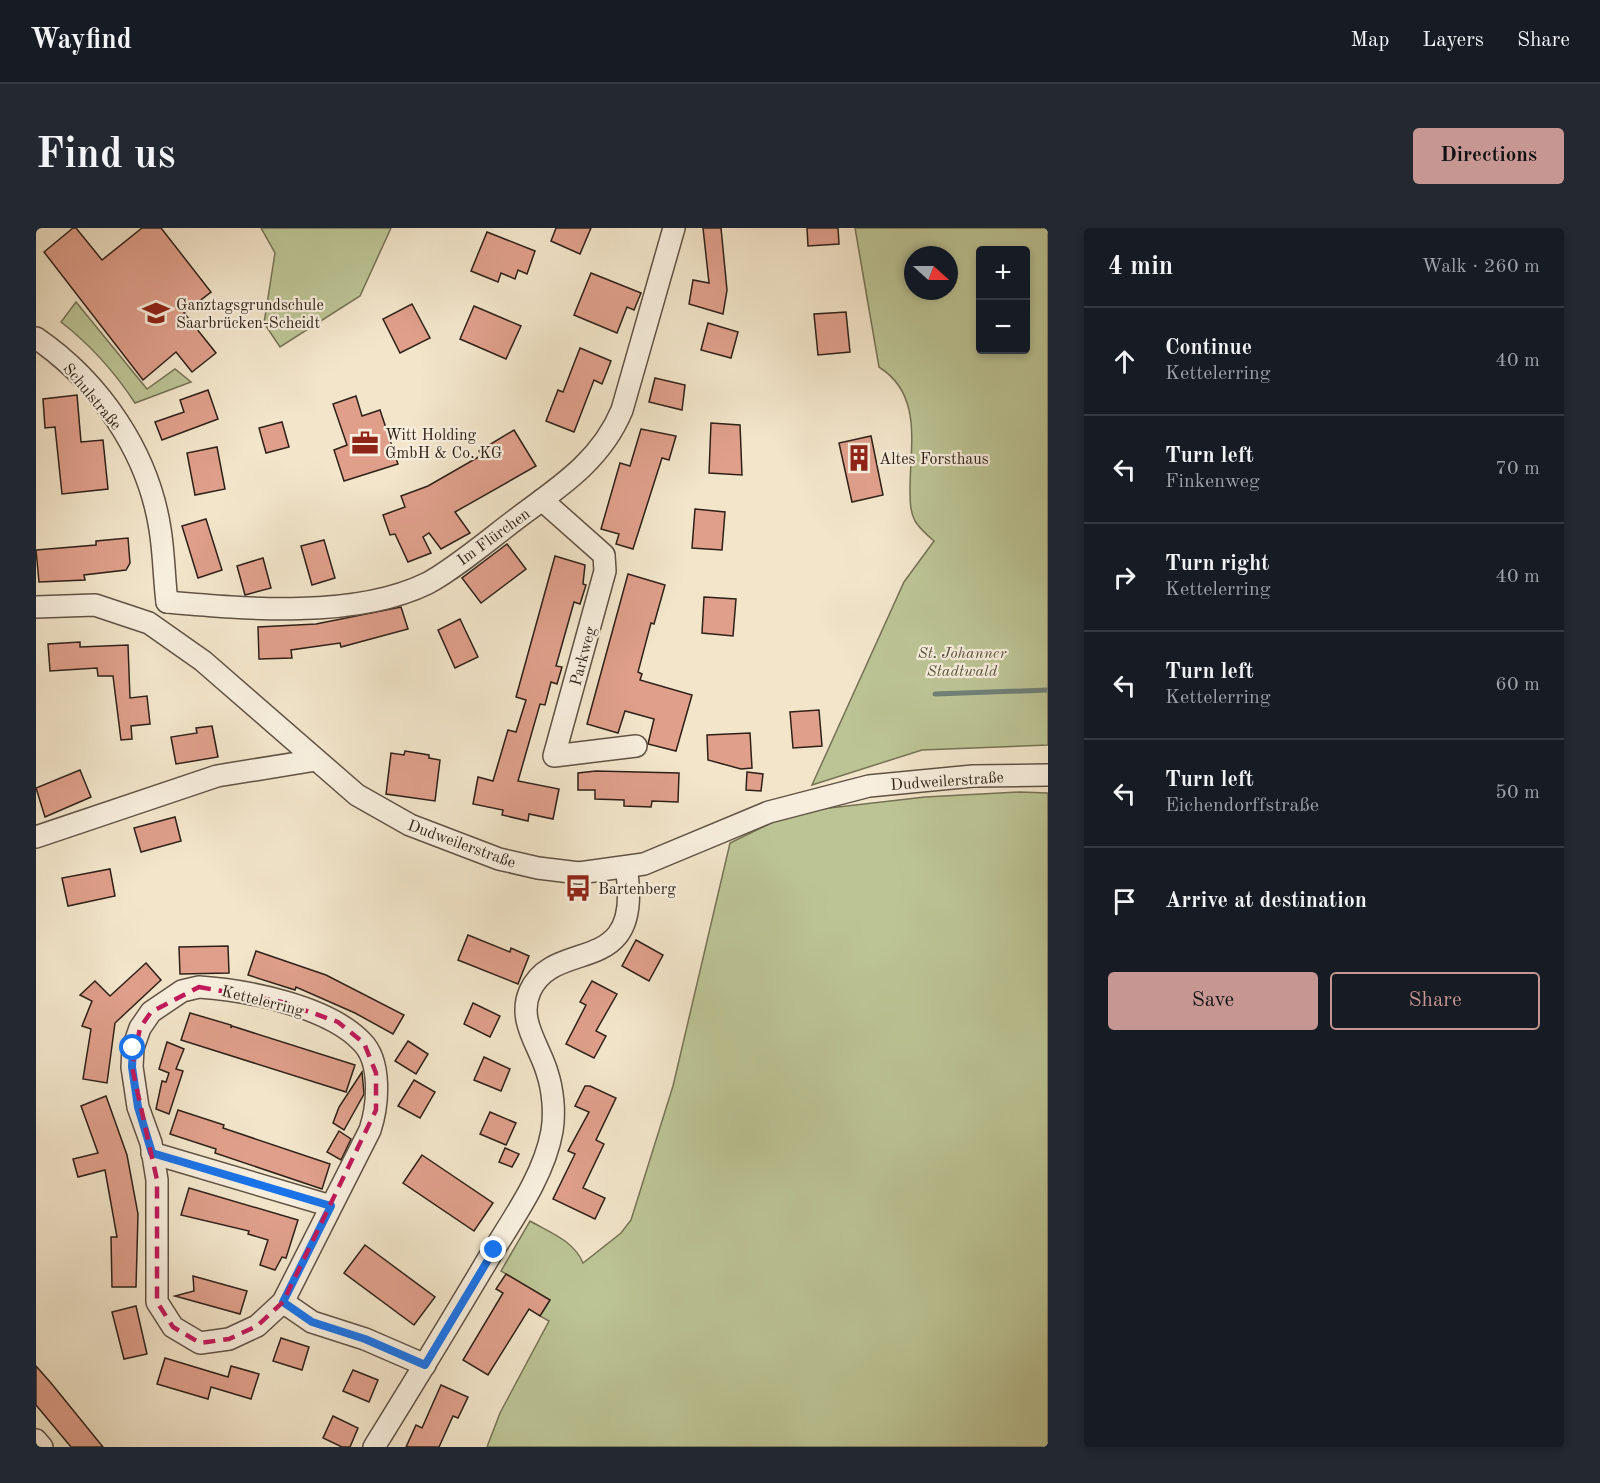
<!DOCTYPE html>
<meta charset="utf-8">
<style>
:root{--surface:#171b24;--page:#242831;--text:#f1f3f6;--muted:#9ea1a6;--line:#363941;--accent:#c59692}
body{margin:0;font-family:"Old Standard TT",serif;background:var(--page);color:var(--text)}
.controls{position:absolute;right:18px;top:18px;display:grid;overflow:hidden;border-radius:6px;box-shadow:0 3px 9px #0003}
.controls button{width:54px;height:54px;display:grid;place-items:center;padding:0;border:0;border-bottom:2px solid var(--line);background:var(--surface);color:var(--text);font:30px sans-serif}
.compass{position:absolute;left:868px;top:18px;width:54px;height:54px;border-radius:50%;background:var(--surface);box-shadow:0 3px 9px #0003;rotate:111deg}
.stop{position:absolute;width:18px;height:18px;margin:-14px;border:4px solid #1a73e8;border-radius:50%;background:#fff}
.stop.end{background:#1a73e8;border-color:#fff;box-shadow:0 2px 6px #0008}
.list{margin:0;padding:0;list-style:none}
h2{display:flex;justify-content:space-between;align-items:center;height:78px;margin:0;padding:0 24px;font-size:26px}
h2 small{font-size:20px;font-weight:400;color:var(--muted)}
.list li{display:grid;grid-template-columns:39px 1fr auto;gap:18px;align-items:center;box-sizing:border-box;height:108px;padding:0 24px;border-top:2px solid var(--line)}
.list b{display:block;font-size:22px;white-space:nowrap}
.list p{margin:0;font-size:20px;white-space:nowrap;color:var(--muted)}
.list em{font-size:20px;font-style:normal;color:var(--muted)}
.actions{display:flex;gap:12px;padding:18px 24px}
.actions a{flex:1;padding:14px 0;border:2px solid var(--accent);border-radius:6px;text-align:center;font-size:21px;color:var(--accent)}
.actions .main{background:var(--accent);color:#111}
.icon{flex:none;width:33px;height:33px;fill:none;stroke:currentColor;stroke-width:2;stroke-linecap:round;stroke-linejoin:round}
.map{position:relative;flex:none;width:1012px;height:1219px;overflow:hidden;border-radius:6px}
header{display:flex;align-items:center;gap:36px;box-sizing:border-box;height:84px;padding:0 30px;background:var(--surface);border-bottom:2px solid var(--line)}
header strong{font-size:28px}
nav{display:flex;gap:33px;margin-inline-start:auto;font-size:21px}
.intro{display:flex;align-items:center;justify-content:space-between;box-sizing:border-box;height:144px;padding:0 36px}
h1{margin:0;font-size:42px}
.button{padding:15px 27px;border-radius:6px;background:var(--accent);color:#111;font-size:21px;font-weight:700}
main{display:flex;gap:36px;padding:0 36px}
aside{flex:1;background:var(--surface);border-radius:6px;box-shadow:0 3px 9px #0003}
.map>svg:first-child{display:block}
</style>
<header>
<strong>Wayfind</strong>
<nav><a>Map</a><a>Layers</a><a>Share</a></nav>
</header>
<div class="intro"><h1>Find us</h1><a class="button">Directions</a></div>
<main>
<div class="map">
<svg width="1012" height="1219" viewBox="0 0 1012 1219">
<rect width="100%" height="100%" fill="#f2e5ca"/>
<filter id="stains"><feTurbulence type="fractalNoise" baseFrequency=".00333" numOctaves="4"/><feColorMatrix values="0 0 0 0 .2 0 0 0 0 .09 0 0 0 0 .02 0 0 0 .5 -.17"/></filter>
<radialGradient id="worn" r=".72"><stop offset=".6" stop-color="#630" stop-opacity="0"/><stop offset="1" stop-color="#630" stop-opacity=".3"/></radialGradient>
<g fill="#bcc495" stroke="#767256" stroke-width="1.5" fill-rule="evenodd">
<path d="M225,0H355L324,68L244,119L228,95L239,25Z"/>
<path d="M819,0H1012V517L886,522L776,557L868,354L898,313C891,307 884,301 879,293C874,284 874,272 874,261C874,217 887,167 843,139ZM990,22V122H945V22ZM877,27H913V63H877Z"/>
<path d="M40,74L111,161L139,141L155,154L99,175C78,143 56,118 25,94Z"/>
<path d="M984,564L1012,565V1219H451L464,1185L513,1093L504,1088L514,1072L465,1043L494,993C515,1005 538,1013 547,1035L585,1005L595,992L637,858L694,615L737,594L776,582L889,569Z"/>
</g>
<g fill="none" stroke-linecap="round" stroke-linejoin="round">
<path stroke="#708078" stroke-width="5" d="M899,466L1012,462"/>
</g>
<g fill="#df9f8b" stroke="#2f2117" stroke-width="1.5">
<path d="M37,0H40L66,32L106,0H125L175,64L148,85L180,125L156,144L140,124L107,152L8,24Z"/>
<path d="M520,0H555L544,26L515,13Z"/>
<path d="M667,0H685L691,62L687,86L653,76L657,52L673,55Z"/>
<path d="M771,0H802L803,16L772,18Z"/>
<path d="M451,4L499,23L491,46L482,42L479,51L465,45L462,54L435,43Z"/>
<path d="M555,45L605,65L598,82L591,79L581,105L538,87Z"/>
<path d="M376,76L394,110L364,125L347,91Z"/>
<path d="M438,78L485,98L470,131L424,111Z"/>
<path d="M810,84L814,124L782,127L778,86Z"/>
<path d="M672,95L702,104L695,130L665,122Z"/>
<path d="M544,120L575,133L566,156L558,152L538,204L510,193L522,162L527,164Z"/>
<path d="M619,150L649,157L646,182L613,174Z"/>
<path d="M172,162L182,191L126,212L119,194L148,184L144,172Z"/>
<path d="M41,167L45,214L67,212L72,261L26,266L19,199L9,200L7,171Z"/>
<path d="M320,168L326,188L344,182L362,236L308,253L298,222L311,217L297,176Z"/>
<path d="M246,194L253,219L230,225L223,200Z"/>
<path d="M675,195L704,197L706,247L673,245Z"/>
<path d="M605,201L640,208L633,232L626,230L597,321L580,316L583,306L565,301L584,235L594,238Z"/>
<path d="M478,202L500,238L419,284L434,305L405,321L393,305L387,309L395,325L372,334L359,306L354,307L347,287L369,279L365,268L392,258L446,227L443,223Z"/>
<path d="M835,208L847,267L816,274L803,215Z"/>
<path d="M181,219L189,261L159,267L151,225Z"/>
<path d="M659,281L689,284L686,322L656,320Z"/>
<path d="M170,291L186,342L162,350L146,298Z"/>
<path d="M92,310L94,335L90,342L48,347L49,352L3,354L0,322L60,317V313Z"/>
<path d="M288,312L299,350L276,357L265,318Z"/>
<path d="M471,316L490,341L445,375L426,350Z"/>
<path d="M519,328L549,337L547,356L550,357L544,376L538,374L520,438L526,439L521,456L515,454L509,477L504,476L482,553L523,561L517,591L493,586L492,593L466,587L467,582L437,576L442,549L457,553L472,502L480,504L490,472L480,469Z"/>
<path d="M227,330L235,360L209,367L201,338Z"/>
<path d="M592,346L629,357L618,396L615,395L602,444L606,446L604,452L656,467L640,523L612,516L618,491L589,483L582,505L551,496Z"/>
<path d="M668,369L700,371L697,408L666,405Z"/>
<path d="M365,379L372,401L305,419L304,415L255,422L256,430L223,431L222,399L280,396Z"/>
<path d="M424,391L442,429L419,440L402,402Z"/>
<path d="M44,414V419L92,417L94,470L111,468L114,496L95,498L96,511L85,512L77,448H62L61,440L14,443L12,416Z"/>
<path d="M783,482L786,518L757,520L754,484Z"/>
<path d="M176,498L182,529L140,536L135,509L161,505L160,500Z"/>
<path d="M714,505L716,540L705,541L672,532L671,507Z"/>
<path d="M369,523L393,527V530L404,532L399,573L350,566L355,525L368,527Z"/>
<path d="M44,542L55,569L9,589L0,560Z"/>
<path d="M560,543L643,545L642,574L616,573L615,579L588,578V572L559,571V562H542V545Z"/>
<path d="M711,544L727,546L725,563L710,562Z"/>
<path d="M139,589L145,613L105,624L98,600Z"/>
<path d="M74,641L79,668L32,678L26,650Z"/>
<path d="M432,707L474,724L475,720L493,728L482,756L422,732Z"/>
<path d="M600,712L627,727L613,753L586,738Z"/>
<path d="M192,718L193,745L144,746L143,719Z"/>
<path d="M220,723L290,747L368,787L357,806L319,785L260,759L259,762L212,747Z"/>
<path d="M110,735L125,752L79,795L71,855L47,851L55,801L46,798L56,773L44,767L59,753L74,768Z"/>
<path d="M556,753L581,766L560,803L570,808L558,830L530,816L550,777L544,774Z"/>
<path d="M437,775L464,788L454,809L428,796Z"/>
<path d="M154,785L195,797V800L196,798L319,837L310,864L145,812Z"/>
<path d="M372,813L392,826L380,846L359,833Z"/>
<path d="M131,814L148,821L140,841L147,843L133,886L120,881L126,853L130,854L133,845L123,841Z"/>
<path d="M448,829L474,841L465,863L438,852Z"/>
<path d="M326,844L328,866L308,902L297,895L303,879Z"/>
<path d="M378,852L399,864L384,890L362,878Z"/>
<path d="M549,858H554L580,870L560,912L568,916L547,960L569,970L559,991L517,971L539,926L532,923L553,884L539,878Z"/>
<path d="M70,868L91,927L102,986L100,1059H76L75,1009H81L69,942L42,949L37,931L62,925L45,878Z"/>
<path d="M142,882L188,897L187,900L294,936L286,961L179,925L180,921L134,906Z"/>
<path d="M454,884L480,895L470,917L444,906Z"/>
<path d="M303,903L315,911L305,932L291,924Z"/>
<path d="M469,920L483,926L476,939L463,934Z"/>
<path d="M386,927L457,975L438,1003L367,955Z"/>
<path d="M153,960L262,992L250,1030L246,1029L239,1042L224,1037L232,1012L212,1006L213,1003L145,987Z"/>
<path d="M329,1017L399,1069L378,1097L308,1045Z"/>
<path d="M470,1046L514,1072L504,1088L493,1081L452,1147L427,1132L467,1065L460,1061Z"/>
<path d="M157,1048L211,1063L204,1086L139,1068L158,1063Z"/>
<path d="M100,1078L111,1126L88,1131L76,1084Z"/>
<path d="M245,1110L273,1119L266,1142L237,1133Z"/>
<path d="M129,1130L192,1149L195,1138L223,1146L215,1171L175,1159L172,1171L121,1156Z"/>
<path d="M0,1138L15,1155L67,1219H35L0,1177Z"/>
<path d="M317,1142L342,1152L333,1174L307,1163Z"/>
<path d="M405,1157L432,1169L422,1190L417,1188L403,1219H370L380,1197L386,1200Z"/>
<path d="M297,1188L322,1200L314,1219H306L287,1210Z"/>
</g>
<g fill="none" stroke-linecap="round" stroke-linejoin="round">
<defs>
<g id="minor">
<path d="M0,110C64,154 112,224 124,301C128,325 128,350 131,374"/>
<path d="M506,272L568,327L569,343L518,528L600,518"/>
<path d="M131,374C209,381 319,391 392,355C422,339 462,304 491,283C531,254 567,228 586,182L638,0"/>
<path d="M0,379L59,377L113,395L167,433L321,567L374,597L463,631L502,640L543,645L608,636L733,584L833,558L937,548L1012,547"/>
<path d="M0,609L181,548L280,532"/>
<path d="M163,759C210,762 292,778 326,814C346,834 342,878 334,902L247,1074L221,1098L193,1111L164,1115L137,1099L121,1074V952L115,915L102,879L96,839L97,820L104,800L115,784L146,763Z"/>
<path d="M116,925L295,978"/>
<path d="M247,1074L276,1094L329,1111L389,1137"/>
<path d="M0,1212L6,1219"/>
<path d="M338,1219C376,1158 414,1095 451,1033C475,993 508,949 516,903C519,885 517,862 511,844C503,817 481,792 494,763C519,707 609,754 590,639"/>
</g>
</defs>
<use href="#minor" stroke="#605244" stroke-width="24"/>
<use href="#minor" stroke="#f7eedd" stroke-width="21"/>
</g>
<g fill="none" stroke-linecap="round" stroke-linejoin="round">
<path stroke="#1a73e8" stroke-width="8" d="M97,820L96,839L102,879L116,925L295,978L247,1074L276,1094L329,1111L389,1137L458,1022"/>
</g>
<path fill="none" stroke="#c2185b" stroke-width="4.5" stroke-dasharray="12 8" stroke-linejoin="round" d="M163,759L246,774L302,794L328,815L340,845V882L247,1074L221,1098L193,1111L164,1115L137,1099L121,1074V952L96,839L104,800L115,784Z"/>
<defs>
<symbol id="school-bare" viewBox="-9 -9 18 18"><path d="M0-5L7-2L0 1L-7-2ZM-4 1L0 2.5L4 1V4Q0 6-4 4Z" fill="#8f2418" stroke="#f7eedd" stroke-width="2.5" paint-order="stroke"/></symbol>
<symbol id="office-bare" viewBox="-9 -9 18 18"><path d="M-6-3h4V-5.5h4V-3h4V5H-6ZM-1-4.5V-3h2v-1.5ZM-6 0V1H6V0Z" fill="#8f2418" stroke="#f7eedd" stroke-width="2.5" paint-order="stroke"/></symbol>
<symbol id="building-bare" viewBox="-9 -9 18 18"><path d="M-4-6H4V6H1V3H-1V6H-4ZM-2.5-4.3h1.7v1.8h-1.7ZM.8-4.3h1.7v1.8H.8ZM-2.5-1h1.7V.8h-1.7ZM.8-1h1.7V.8H.8Z" fill="#8f2418" stroke="#f7eedd" stroke-width="2.5" paint-order="stroke"/></symbol>
<symbol id="bus-bare" viewBox="-9 -9 18 18"><path d="M-5-6H5V4H4V6H2V4H-2V6H-4V4H-5ZM-3.5-4V0h7V-4ZM-3.5 1.2v1.5H-2V1.2ZM2 1.2v1.5H3.5V1.2Z" fill="#8f2418" stroke="#f7eedd" stroke-width="2.5" paint-order="stroke"/></symbol>
</defs>
<g fill-rule="evenodd">
<use href="#school-bare" x="101" y="66" width="38" height="38"/>
<use href="#office-bare" x="310" y="196" width="38" height="38"/>
<use href="#building-bare" x="804" y="211" width="38" height="38"/>
<use href="#bus-bare" x="523" y="641" width="38" height="38"/>
</g>
<g text-anchor="middle" stroke-width="4.5" stroke-linejoin="round" paint-order="stroke">
<g font-size="16" fill="#2f2117" stroke="#f7eedd" text-anchor="start">
<text x="140" y="82">Ganztagsgrundschule<tspan x="140" dy="18">Saarbrücken-Scheidt</tspan></text>
<text x="349" y="212">Witt Holding<tspan x="349" dy="18">GmbH &amp; Co. KG</tspan></text>
<text x="843" y="236">Altes Forsthaus</text>
<text x="562" y="666">Bartenberg</text>
</g>
<g font-size="16" fill="#2f2117" stroke="#f7eedd">
<text transform="translate(57 168) rotate(50)" y="6">Schulstraße</text>
<text transform="translate(457 308) rotate(-36)" y="6">Im Flürchen</text>
<text transform="translate(546 428) rotate(-75)" y="6">Parkweg</text>
<text transform="translate(911 552) rotate(-4)" y="6">Dudweilerstraße</text>
<text transform="translate(426 615) rotate(20)" y="6">Dudweilerstraße</text>
<text transform="translate(227 772) rotate(14)" y="6">Kettelerring</text>
</g>
<g font-size="16" font-style="italic" fill="#59523d" stroke="#f7eedd">
<text x="926" y="430">St. Johanner<tspan x="926" dy="18">Stadtwald</tspan></text>
</g>
</g>
<rect width="100%" height="100%" filter="url(#stains)"/>
<rect width="100%" height="100%" fill="url(#worn)"/>
</svg>
<div class="controls">
<button>+</button>
<button>−</button>
</div>
<svg class="compass" viewBox="-18 -18 36 36"><path d="M0-13l5 13h-10z" fill="#e53935"/><path d="M0 13l5-13h-10z" fill="#9ea1a6"/></svg>
<div class="stop" style="left:97px;top:820px"></div>
<div class="stop end" style="left:458px;top:1022px"></div>
</div>
<aside>
<h2>4 min<small>Walk · 260 m</small></h2>
<ul class="list">
<li><svg class="icon" aria-label="ahead" viewBox="0 0 24 24"><path d="M12 20V5M6 11l6-6 6 6"/></svg><div><b>Continue</b><p>Kettelerring</p></div><em>40 m</em></li>
<li><svg class="icon" aria-label="left" viewBox="0 0 24 24"><path d="M17 20v-9H6M10 6l-5 5 5 5"/></svg><div><b>Turn left</b><p>Finkenweg</p></div><em>70 m</em></li>
<li><svg class="icon" aria-label="right" viewBox="0 0 24 24"><path d="M7 20v-9h11M14 6l5 5-5 5"/></svg><div><b>Turn right</b><p>Kettelerring</p></div><em>40 m</em></li>
<li><svg class="icon" aria-label="left" viewBox="0 0 24 24"><path d="M17 20v-9H6M10 6l-5 5 5 5"/></svg><div><b>Turn left</b><p>Kettelerring</p></div><em>60 m</em></li>
<li><svg class="icon" aria-label="left" viewBox="0 0 24 24"><path d="M17 20v-9H6M10 6l-5 5 5 5"/></svg><div><b>Turn left</b><p>Eichendorffstraße</p></div><em>50 m</em></li>
<li><svg class="icon" aria-label="arrive" viewBox="0 0 24 24"><path d="M6 21V4h12l-3 4 3 4H6"/></svg><div><b>Arrive at destination</b></div></li>
</ul>
<div class="actions"><a class="main">Save</a><a>Share</a></div>
</aside>
</main>
